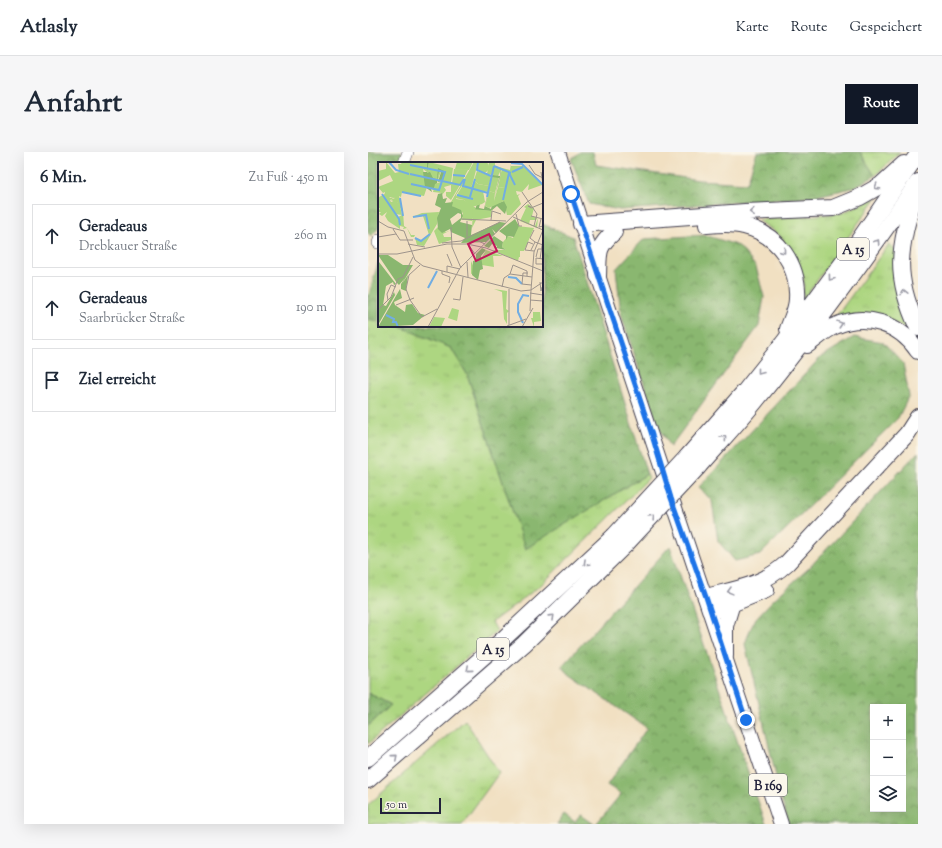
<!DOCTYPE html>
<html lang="de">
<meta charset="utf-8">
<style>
:root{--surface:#fff;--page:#f6f6f7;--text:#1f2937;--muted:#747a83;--line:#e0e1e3;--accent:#111827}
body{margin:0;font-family:"Sorts Mill Goudy",serif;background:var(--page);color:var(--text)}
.controls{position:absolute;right:12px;bottom:12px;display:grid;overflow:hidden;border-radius:0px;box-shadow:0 4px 16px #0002}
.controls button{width:36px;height:36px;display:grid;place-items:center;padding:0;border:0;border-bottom:1px solid var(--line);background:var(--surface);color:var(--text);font:20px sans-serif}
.scale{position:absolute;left:12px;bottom:10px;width:61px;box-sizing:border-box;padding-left:4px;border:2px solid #22223b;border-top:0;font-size:11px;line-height:14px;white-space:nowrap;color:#22223b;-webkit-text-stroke:3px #fbf7ec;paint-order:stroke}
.stop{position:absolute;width:12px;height:12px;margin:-9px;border:3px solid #1a73e8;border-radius:50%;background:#fff}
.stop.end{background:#1a73e8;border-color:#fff;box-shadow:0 1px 4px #0008}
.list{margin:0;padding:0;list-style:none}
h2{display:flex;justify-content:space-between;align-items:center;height:52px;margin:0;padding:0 16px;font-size:17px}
h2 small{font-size:13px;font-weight:400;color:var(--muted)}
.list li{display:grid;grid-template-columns:26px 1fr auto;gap:12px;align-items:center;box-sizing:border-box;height:64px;margin:0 8px 8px;padding:0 8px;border:1px solid var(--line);border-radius:0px}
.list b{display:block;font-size:15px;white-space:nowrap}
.list p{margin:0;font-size:13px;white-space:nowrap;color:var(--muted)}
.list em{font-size:13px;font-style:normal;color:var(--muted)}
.icon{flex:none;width:22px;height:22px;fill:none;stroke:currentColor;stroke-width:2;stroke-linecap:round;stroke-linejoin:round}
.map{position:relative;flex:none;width:550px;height:672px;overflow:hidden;border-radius:0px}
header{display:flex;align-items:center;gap:24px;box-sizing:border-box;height:56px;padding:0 20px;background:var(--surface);border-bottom:1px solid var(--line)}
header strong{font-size:19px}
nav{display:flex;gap:22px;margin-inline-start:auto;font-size:14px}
.intro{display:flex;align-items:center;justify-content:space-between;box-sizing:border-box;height:96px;padding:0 24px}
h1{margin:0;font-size:28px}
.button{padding:10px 18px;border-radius:0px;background:var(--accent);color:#fff;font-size:14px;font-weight:700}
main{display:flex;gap:24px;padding:0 24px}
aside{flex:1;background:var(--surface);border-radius:0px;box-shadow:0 4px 16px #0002}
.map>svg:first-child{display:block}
</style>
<header>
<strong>Atlasly</strong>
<nav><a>Karte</a><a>Route</a><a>Gespeichert</a></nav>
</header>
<div class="intro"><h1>Anfahrt</h1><a class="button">Route</a></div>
<main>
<aside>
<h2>6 Min.<small>Zu Fuß · 450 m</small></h2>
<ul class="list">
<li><svg class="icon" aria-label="ahead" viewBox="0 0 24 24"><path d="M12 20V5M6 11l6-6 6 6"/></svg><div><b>Geradeaus</b><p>Drebkauer Straße</p></div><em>260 m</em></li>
<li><svg class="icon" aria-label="ahead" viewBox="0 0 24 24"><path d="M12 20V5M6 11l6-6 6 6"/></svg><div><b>Geradeaus</b><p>Saarbrücker Straße</p></div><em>190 m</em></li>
<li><svg class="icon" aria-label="arrive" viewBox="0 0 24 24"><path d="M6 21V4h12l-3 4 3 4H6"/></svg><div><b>Ziel erreicht</b></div></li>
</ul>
</aside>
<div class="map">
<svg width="550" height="672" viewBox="0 0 550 672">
<defs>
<pattern id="grass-tufts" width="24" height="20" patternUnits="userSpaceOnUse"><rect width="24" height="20" fill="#add681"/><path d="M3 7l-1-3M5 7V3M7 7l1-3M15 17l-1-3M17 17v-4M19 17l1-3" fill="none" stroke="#95b770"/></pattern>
<pattern id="forest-crowns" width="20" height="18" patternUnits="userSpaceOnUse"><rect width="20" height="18" fill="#8ab76f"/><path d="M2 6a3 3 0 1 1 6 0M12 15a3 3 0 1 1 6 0" fill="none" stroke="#70945c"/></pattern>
</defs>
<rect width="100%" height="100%" fill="#fbf7ec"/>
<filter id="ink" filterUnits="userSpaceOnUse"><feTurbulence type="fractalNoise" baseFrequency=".025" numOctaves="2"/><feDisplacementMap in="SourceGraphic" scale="8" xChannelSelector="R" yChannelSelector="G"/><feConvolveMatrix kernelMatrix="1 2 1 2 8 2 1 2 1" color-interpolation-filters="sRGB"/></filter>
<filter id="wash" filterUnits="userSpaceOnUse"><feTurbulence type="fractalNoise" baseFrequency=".012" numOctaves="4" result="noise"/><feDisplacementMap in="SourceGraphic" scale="16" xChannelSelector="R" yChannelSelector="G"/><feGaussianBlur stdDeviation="0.9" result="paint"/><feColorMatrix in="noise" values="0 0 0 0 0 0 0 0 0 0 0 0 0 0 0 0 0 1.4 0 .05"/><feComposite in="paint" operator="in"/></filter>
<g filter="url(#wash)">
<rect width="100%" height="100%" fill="#f1e0c2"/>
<g fill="url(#grass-tufts)" stroke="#687c5e">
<path d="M492,0H532L507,24Z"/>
<path d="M509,45L435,148L436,128L430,112L411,83L390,68L474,61Z"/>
<path d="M521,92L528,98L542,177L500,162L467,166Z"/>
<path d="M0,167L11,169V174H31L83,196L99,222L157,396L279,322L281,326L173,433L124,470L129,479L0,592V574L23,553L0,541Z"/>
<path d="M97,568L131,621L94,672H0V653Z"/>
</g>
<g fill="url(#forest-crowns)" stroke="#566c55" fill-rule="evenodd">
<path d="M0,0H34L31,11H11V73L9,78L3,84L0,81Z"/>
<path d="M212,0H225L228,13L331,28L379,31L389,0H492L507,24L484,36L444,45L252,58L221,52L203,7Z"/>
<path d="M174,72L205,85L279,322L157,397L99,222L83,196L31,174H174Z"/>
<path d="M337,83L371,94L388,115L396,145L391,174L302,295L290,274L253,162L248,117L276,87Z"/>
<path d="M11,108V169L0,167V146Z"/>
<path d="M486,185L515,190L535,211L541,244L530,266L392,403L367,409L350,389L344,349L331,335L453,205Z"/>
<path d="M550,300V672H421L414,650L377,492L382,478L388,466L405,448L440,417ZM505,555H535V657H505Z"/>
<path d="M302,394L398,672H228L253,642L239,633L279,576L201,522L194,514Z"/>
<path d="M0,541L23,553L0,574Z"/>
<path d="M196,662L207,670L213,663L226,672H189Z"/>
</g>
</g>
<g filter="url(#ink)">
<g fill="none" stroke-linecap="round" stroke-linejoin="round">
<defs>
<g id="minor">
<path d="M36,11L40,0"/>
<path d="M10,91L11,88"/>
</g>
<path id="major" d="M190,0C262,225 338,448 413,672"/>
<g id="highway">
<path d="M547,42C531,97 525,123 550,176"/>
<path d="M213,72L377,60L465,56L492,45L513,33L536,12"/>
<path d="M339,73C351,72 365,71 376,74C410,82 431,113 429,147C429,157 423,168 420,177"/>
<path d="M230,124C231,101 228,96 246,80"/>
<path d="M439,193C448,187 457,178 467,174C498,160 532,172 550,199"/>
<path d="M319,305L377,239L416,190L482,101L550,2"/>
<path d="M330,315C350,292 371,270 390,246C447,176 499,104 550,30"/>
<path d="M338,445C369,437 394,434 419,411L539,282L550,265"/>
<path d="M343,460L398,438"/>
<path d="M357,504V474L364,451"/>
<path d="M0,606L132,490L246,384"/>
<path d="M0,628L156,492L257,393"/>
</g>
</defs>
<use href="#minor" stroke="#413e4f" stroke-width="12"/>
<use href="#major" stroke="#413e4f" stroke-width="16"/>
<use href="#highway" stroke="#413e4f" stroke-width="18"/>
<use href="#minor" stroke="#fff" stroke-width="11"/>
<use href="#major" stroke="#fff" stroke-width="14"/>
<use href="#highway" stroke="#fff" stroke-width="16"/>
<defs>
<g id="highway-bridge">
<path d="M246,384L319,305"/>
<path d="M257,393L330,315"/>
</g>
</defs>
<use href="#highway-bridge" stroke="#413e4f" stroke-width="18" stroke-linecap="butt"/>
<use href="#highway-bridge" stroke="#fff" stroke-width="16"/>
</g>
<defs><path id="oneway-chevron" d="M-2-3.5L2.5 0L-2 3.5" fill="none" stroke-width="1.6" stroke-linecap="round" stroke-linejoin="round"/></defs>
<g stroke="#9c9ca7">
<use href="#oneway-chevron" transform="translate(509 35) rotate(147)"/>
<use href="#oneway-chevron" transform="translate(384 60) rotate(177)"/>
<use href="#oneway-chevron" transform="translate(509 90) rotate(-56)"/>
<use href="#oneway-chevron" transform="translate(415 99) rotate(51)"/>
<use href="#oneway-chevron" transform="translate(463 126) rotate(127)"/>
<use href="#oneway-chevron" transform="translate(536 140) rotate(-103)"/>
<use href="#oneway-chevron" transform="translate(472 172) rotate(-18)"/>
<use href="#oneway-chevron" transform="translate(392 220) rotate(128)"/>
<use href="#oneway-chevron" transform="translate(356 286) rotate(-49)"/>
<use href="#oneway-chevron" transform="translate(284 365) rotate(-46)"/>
<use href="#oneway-chevron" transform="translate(218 411) rotate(137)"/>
<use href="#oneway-chevron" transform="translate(362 439) rotate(165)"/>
<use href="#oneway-chevron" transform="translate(184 465) rotate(-44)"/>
<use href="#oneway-chevron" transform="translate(101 517) rotate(139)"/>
<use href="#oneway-chevron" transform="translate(27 605) rotate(-41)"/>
</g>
</g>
<g fill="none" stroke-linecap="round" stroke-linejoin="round" filter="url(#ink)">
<path stroke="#1a73e8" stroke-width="5" d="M203,42L283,280L303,346L338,445L378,568"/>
</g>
<g text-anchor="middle" stroke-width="3" stroke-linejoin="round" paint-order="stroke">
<g fill="#fbf7ec" stroke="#636270" stroke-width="1">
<rect x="469" y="86" width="32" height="22" rx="3"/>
<rect x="109" y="486" width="32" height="22" rx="3"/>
<rect x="381" y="622" width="38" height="22" rx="3"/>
</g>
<g font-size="13" font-weight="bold" fill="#22223b">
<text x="485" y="102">A 15</text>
<text x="125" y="502">A 15</text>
<text x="400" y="638">B 169</text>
</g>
</g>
<g transform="translate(10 10)">
<rect width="165" height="165" fill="#f1e0c2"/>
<path d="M8,0L17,11L21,10L20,2H23L24,0L49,1V10L45,7L49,25L46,34L24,30L23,35L21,34L25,49L26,64L29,66L32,71L33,73H37L36,75H33L29,66L25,67L26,65L22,64L20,55L24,53V49L19,40L12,38L17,36L6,34L7,30L5,31L0,25L15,19L12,13L0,19V9L8,7ZM51,0L75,6L73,21L65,19L68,10L63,9L59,21L61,9L59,17L54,16L49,11ZM96,0H100L94,24L87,19L78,33V37L86,38L98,46L94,59L87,58H84L85,51L74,44L73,40ZM111,0H117V4L132,8L133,2V4H145L164,23L150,28L151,22L144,30L138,29L139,33L142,32L140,34L143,42L133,53H129L125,36L127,26L120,25L124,6L120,14L115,13L116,4L114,13L109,12ZM99,9L113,14L111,24L100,22L96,18ZM114,14L121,15L117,31L111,29ZM150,42L156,46L154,54L159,56L158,58H152L151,62L157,64L160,56L159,66L142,59L148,46L146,45ZM61,50L59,62L46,84L39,83L37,76L43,79L51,73L45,54L34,55L44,51ZM139,64L156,66L146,89H142V95H146H141L140,99L114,88H128L124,85L125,80L130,74L135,76ZM60,65L68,70L73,68L65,72L66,75H73V78L61,82L56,69ZM108,88L125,94H115L116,105L104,103L100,110L93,112V99L97,108ZM116,127L129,129L128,147L131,149L129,151V162L126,157L124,130ZM74,146L81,148L79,159L70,156ZM155,150H162L163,159L156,160V165L153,156H155ZM56,155L67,156L63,165H51Z" fill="#add681"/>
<path d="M44,0H51L49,11L52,10L55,16L59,17L60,6L68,10L65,19L60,20L63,10L61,9L59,21L56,27H53L54,30L47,25L45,10H49V1ZM116,4L115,13L122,14L123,6V11L116,38L121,16L114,15L107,44L113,47L114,43L126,39L129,45L127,52L119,44L113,49L97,48L99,42H102L101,46L106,47ZM64,31L65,37L69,36L67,41L75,40L74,44L83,48L85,54L82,60L94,63L93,73L122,60L128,61L118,71L114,67L117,72L108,80L83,81L87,76L73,70L72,67L64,71L60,67L59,56L63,46L57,43L60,32ZM80,51L83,52V56L74,63L72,57ZM137,57L141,64L136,75L130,74L128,78V74L121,69ZM116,74L125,80L124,85L128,88L118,86L119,84L114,82L111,86L106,84ZM104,86L108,88L103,94L105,107L102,108L100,118L94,113L95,99L98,98V92ZM0,93H10L25,103H35L24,122L30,113L28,129L23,127V122L27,116L21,123L19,121ZM1,100L18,122L16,123L15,120L8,124L5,143L8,144L16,130L17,133L20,128L0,163ZM22,127L24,136L16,140L17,143L27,150L28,143L34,142L40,151L47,153L35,163L0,165Z" fill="#8ab76f" fill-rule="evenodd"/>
<path d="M99 5a6 6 0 1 1 12 0a6 6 0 1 1-12 0ZM88,18L94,24L96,18L100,22L111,24L110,30L105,29L107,40L104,42L94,45L86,38L77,36ZM65,19L82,23L73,38L68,34V30H73V23L66,25L68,28L64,33V31L55,30L57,22ZM120,25L127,26L126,39L111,46L107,44L111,29L117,31L116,39ZM9,31L12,36L17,35L12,38L13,40L18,38L22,44L24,53L17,52L22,58V67L10,59L7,54L9,50L4,54L1,52L3,50H0L2,46L0,47L1,35Z" fill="#add681"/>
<path d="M79,0L87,1L95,0L91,8L77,7ZM76,7L90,8L82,23L74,21ZM95,47L114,49L113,55L98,58L94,66Z" fill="#add681"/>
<path fill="none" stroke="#71ade2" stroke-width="2" d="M11,0L18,8L31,12M100,0L99,8L113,14M133,1L144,2L165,23M32,3L67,10L61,28L33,22M116,4L133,11M134,10L145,5M131,11L137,23M32,12L82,23L86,17M75,13L87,14M87,17L85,24L110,31M24,30L43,34M4,32L21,57L22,63M79,33L95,37M92,35L97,17M109,35L116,4M22,36L25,54M125,38L131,11M35,55L48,53L51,67M37,76L43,79L52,72M130,115L138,116L144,122M50,126L59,109M8,153L16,157L15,160H18L20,165M145,161L140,150V142L145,133L151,134"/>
<path fill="none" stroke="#9e948c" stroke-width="1" d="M151,3L157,12L165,16M163,10L165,22M144,30L159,52L156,64M153,45L150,44L153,46L165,41M138,52L141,64H144M153,54L165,57M135,55L165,68M83,57L128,59M163,57L161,65L165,64M113,58L114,49L123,52M0,59L10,65L26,69L37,98L45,104L143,129L153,128L165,120M89,59V75M73,65L74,85L83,106M15,67L22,78H35M156,68L152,76L157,80M0,75L18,72M64,81L83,79L122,60M30,82L47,85M90,82L97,92M91,82L98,78L107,82M155,82L150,80L147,88L156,89M153,88L157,80L165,83M0,92H19L69,82H89L108,86L165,109M69,92L74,104M158,95L160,87H164M162,97L165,77M165,97L158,96V102H165M89,100L90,115M42,103L31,113L28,127L32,138L44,155L59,147M64,109V112L72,115L71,121M69,110V104L82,107M150,111H145L144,122L153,123M132,112L135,103L149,109V114M162,120L163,129L164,125M124,125L126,116L132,112L154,115M131,127V163M153,128L156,90L165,68M152,131L165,133M75,137L82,138L85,115M10,138L9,132L13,123L18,125M152,138L165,139M18,143L36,136M0,148L13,135L20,117L25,115L35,95M152,149L153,128M129,164L148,157M50,165L82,106L149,40L165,30M144,165L155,146"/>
<path fill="#c2185b" fill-opacity="0.15" stroke="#c2185b" stroke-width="2" d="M111,72L119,89L98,99L90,82Z"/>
<rect width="165" height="165" fill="none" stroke="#22223b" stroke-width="2"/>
</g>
</svg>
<div class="controls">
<button>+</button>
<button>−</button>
<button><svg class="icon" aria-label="layers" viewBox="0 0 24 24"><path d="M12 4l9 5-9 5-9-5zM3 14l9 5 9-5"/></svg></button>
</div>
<div class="scale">50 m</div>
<div class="stop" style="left:203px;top:42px"></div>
<div class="stop end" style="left:378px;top:568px"></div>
</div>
</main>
